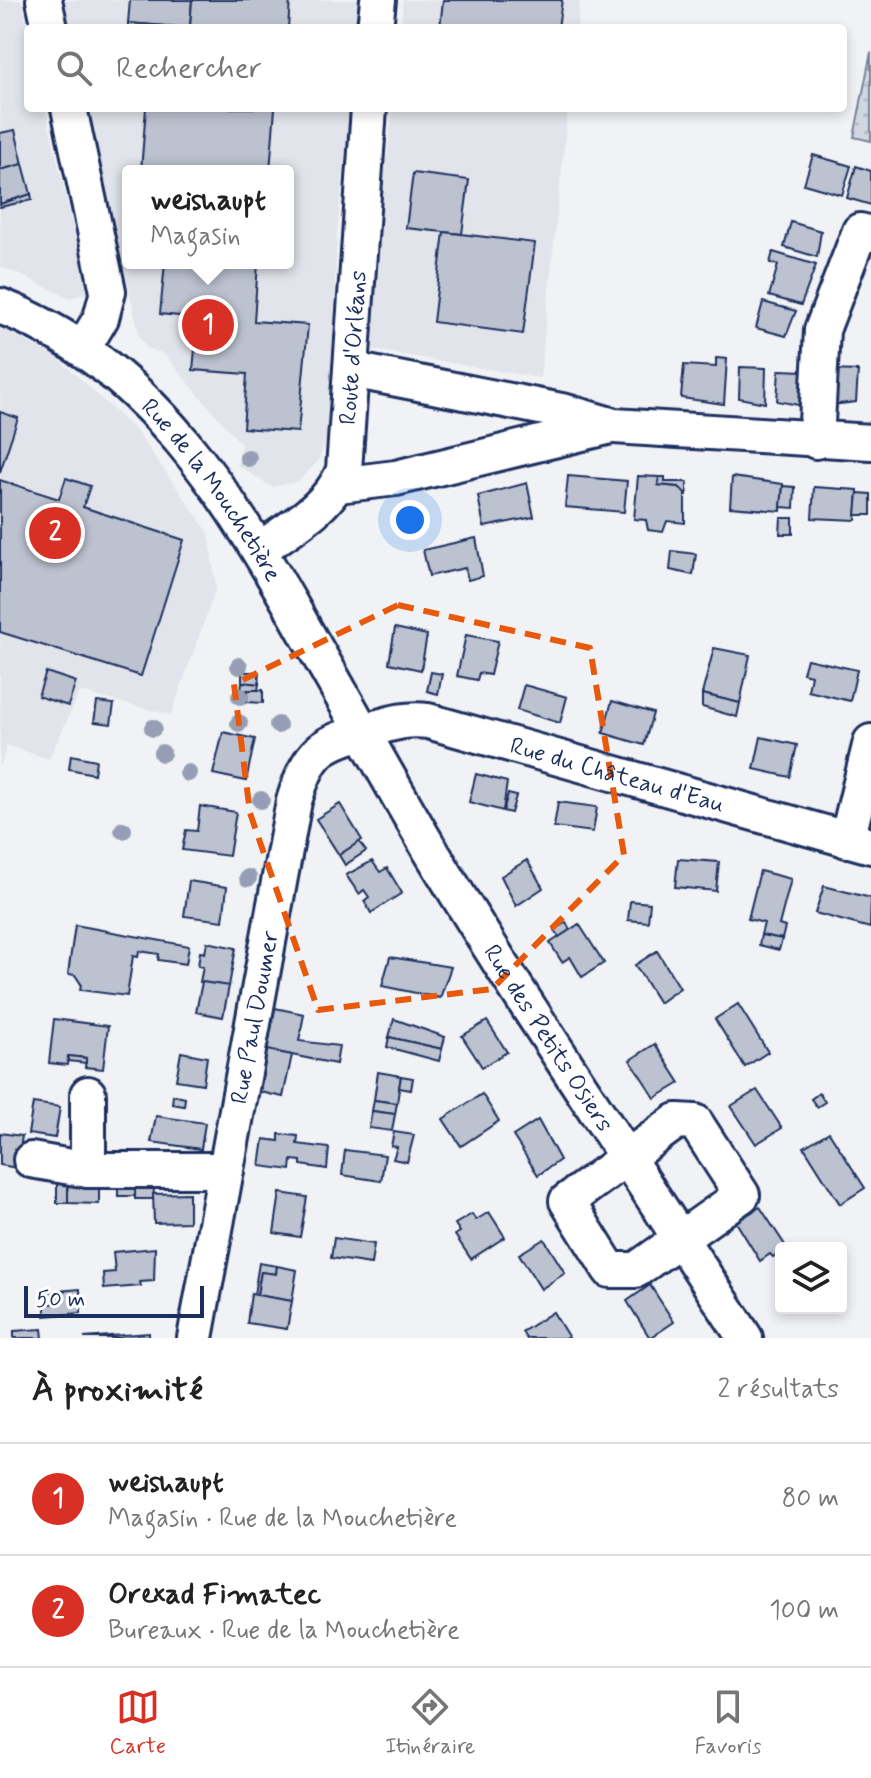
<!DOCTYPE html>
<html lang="fr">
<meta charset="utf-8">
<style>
:root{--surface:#fff;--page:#f2f2f2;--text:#222;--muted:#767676;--line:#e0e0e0;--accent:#d93025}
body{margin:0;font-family:Mynerve,sans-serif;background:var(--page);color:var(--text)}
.controls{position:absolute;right:24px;bottom:24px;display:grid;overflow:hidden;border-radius:8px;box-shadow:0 4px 12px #0003}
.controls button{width:72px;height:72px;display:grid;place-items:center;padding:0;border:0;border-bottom:2px solid var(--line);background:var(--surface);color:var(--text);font:40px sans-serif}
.scale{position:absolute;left:24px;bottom:20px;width:180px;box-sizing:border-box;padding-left:8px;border:4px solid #1b2f5e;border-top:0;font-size:22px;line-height:28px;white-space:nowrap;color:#1b2f5e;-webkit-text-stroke:6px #fff;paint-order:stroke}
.you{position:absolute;left:410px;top:520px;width:28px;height:28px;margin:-20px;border:6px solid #fff;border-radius:50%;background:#1a73e8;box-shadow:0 0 0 12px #1a73e833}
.badge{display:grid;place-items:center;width:52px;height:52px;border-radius:50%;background:var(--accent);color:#fff;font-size:26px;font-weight:700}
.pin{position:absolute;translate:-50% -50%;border:4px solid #fff;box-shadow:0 2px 8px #0006}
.popup{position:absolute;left:122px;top:165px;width:172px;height:104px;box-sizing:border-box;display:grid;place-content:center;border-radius:8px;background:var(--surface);filter:drop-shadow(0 2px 6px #0005);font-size:26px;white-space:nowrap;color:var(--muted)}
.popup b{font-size:30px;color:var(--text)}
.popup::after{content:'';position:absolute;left:50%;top:100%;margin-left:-16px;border:16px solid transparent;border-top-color:var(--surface)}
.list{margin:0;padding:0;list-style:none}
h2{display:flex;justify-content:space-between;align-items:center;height:104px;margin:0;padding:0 32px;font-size:34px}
h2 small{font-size:26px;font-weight:400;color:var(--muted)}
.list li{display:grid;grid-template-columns:52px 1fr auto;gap:24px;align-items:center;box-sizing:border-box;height:112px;padding:0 32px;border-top:2px solid var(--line)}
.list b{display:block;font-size:30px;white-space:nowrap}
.list p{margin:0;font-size:26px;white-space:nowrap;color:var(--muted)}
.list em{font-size:26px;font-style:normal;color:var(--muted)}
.icon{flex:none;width:44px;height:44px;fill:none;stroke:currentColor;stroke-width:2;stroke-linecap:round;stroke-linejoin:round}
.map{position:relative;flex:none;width:871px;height:1338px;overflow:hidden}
.search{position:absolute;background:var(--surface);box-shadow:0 4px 12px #0003;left:24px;right:24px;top:24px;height:88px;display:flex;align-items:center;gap:20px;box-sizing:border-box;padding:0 28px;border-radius:8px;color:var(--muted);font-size:30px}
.sheet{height:328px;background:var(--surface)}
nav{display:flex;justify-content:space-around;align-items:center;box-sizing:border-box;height:112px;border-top:2px solid var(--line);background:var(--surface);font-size:22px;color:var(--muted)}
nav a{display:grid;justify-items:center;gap:4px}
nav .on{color:var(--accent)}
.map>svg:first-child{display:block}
</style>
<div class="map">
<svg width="871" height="1338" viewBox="0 0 871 1338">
<defs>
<pattern id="park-dots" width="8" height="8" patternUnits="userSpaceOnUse" patternTransform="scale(2)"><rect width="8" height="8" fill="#d2d6df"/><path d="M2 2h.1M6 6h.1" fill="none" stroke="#b4b8c2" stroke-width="1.8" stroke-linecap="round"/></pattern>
</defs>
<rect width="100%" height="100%" fill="#f1f2f5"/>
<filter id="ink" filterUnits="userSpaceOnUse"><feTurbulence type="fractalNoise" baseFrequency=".0125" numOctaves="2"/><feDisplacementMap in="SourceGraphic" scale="16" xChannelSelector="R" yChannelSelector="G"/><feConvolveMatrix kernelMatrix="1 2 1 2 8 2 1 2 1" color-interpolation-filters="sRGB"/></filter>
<g filter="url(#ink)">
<g fill="#e1e4ea" fill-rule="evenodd">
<path d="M0,0H22L28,29V108H45L86,281V293L70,298L0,266Z"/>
<path d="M62,0H364L361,28H68Z"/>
<path d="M403,0H580L577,28H401Z"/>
<path d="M87,108H351L337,230L330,429L318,461L299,481L272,487L237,465L241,444L164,354L147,348L140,338ZM128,171H288V263H128Z"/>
<path d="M393,108H568L540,378L363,348Z"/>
<path d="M0,327L58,358L137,432L209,533L216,588L171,715L80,692L49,759L7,745L0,768Z"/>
</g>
<path fill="url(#park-dots)" stroke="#76829e" stroke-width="2" d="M871,52V141L854,137Z"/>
<g fill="#bcc2d0" stroke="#1b2f5e" stroke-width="2">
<path d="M130,0H192L190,28L128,23Z"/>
<path d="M192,0H290L288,28H190Z"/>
<path d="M443,0H562L558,28H440Z"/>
<path d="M128,23L190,28H128Z"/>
<path d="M146,108H275L270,171H141Z"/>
<path d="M15,130L23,164L0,170V133Z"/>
<path d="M813,155L851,166L842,195L804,184Z"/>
<path d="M23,164L31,194L0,204V170Z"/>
<path d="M856,166L871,171V205L847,198Z"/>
<path d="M413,173L469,180L462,234L406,228Z"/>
<path d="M31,194L32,200L0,207V204Z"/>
<path d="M791,222L821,231L817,257L784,247Z"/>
<path d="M444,232L535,243L523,334L433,322Z"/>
<path d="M773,252L816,265L801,305L769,296L778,265L770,263Z"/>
<path d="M165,263H258L254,321L308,325L298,432L243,428L247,374L193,370L198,318L160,314Z"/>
<path d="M763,302L796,311L786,336L756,328Z"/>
<path d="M716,358L727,359L724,404L681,398L684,365L716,367Z"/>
<path d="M740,367L766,368L765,403L739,398Z"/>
<path d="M779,370L805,371L804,406L777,401Z"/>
<path d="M831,370L858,371L856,402L830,405Z"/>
<path d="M0,412L18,418L0,472Z"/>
<path d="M568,476L627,481L624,512L565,507Z"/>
<path d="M638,476L659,477L658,485L679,487L685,491V523L667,521L663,532L648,530L646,520L634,519Z"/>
<path d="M659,477H665V482H687V495L679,487L658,485Z"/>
<path d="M732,477L783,484L781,511L730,507Z"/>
<path d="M66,478L90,486L83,507L184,540L141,676L0,632V480L59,499Z"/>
<path d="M527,483L534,517L484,527L478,496Z"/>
<path d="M783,486L795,487L794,508L781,507Z"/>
<path d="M814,487L858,490L856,520L812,518Z"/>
<path d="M858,493L871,494V515H856Z"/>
<path d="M781,518H793V534H780Z"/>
<path d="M476,538L483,576L468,580L465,568L429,576L423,550Z"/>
<path d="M672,551L696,554L693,575L670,570Z"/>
<path d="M395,628L427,635L421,670L389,663Z"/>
<path d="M466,635L498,641L490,675L479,673L477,680L457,676Z"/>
<path d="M714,648L750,655L740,703L702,694Z"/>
<path d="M807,659L857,670L850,701L808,691L811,675L803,673Z"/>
<path d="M46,672L76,682L68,706L38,696Z"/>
<path d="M242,672H259V684L242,682Z"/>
<path d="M431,672L442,674L438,694L427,691Z"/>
<path d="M242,682L259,684L258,690H241Z"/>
<path d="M524,685L567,697L560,723L517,710Z"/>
<path d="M248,690H263V703L247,702Z"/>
<path d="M702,694L740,703L737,717L702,707Z"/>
<path d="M612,701L653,713L644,745L603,733Z"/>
<path d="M97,702L114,704L111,724L94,722Z"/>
<path d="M223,732L255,739L246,781L213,774Z"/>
<path d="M761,737L797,745L790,777L754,769Z"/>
<path d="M71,755L96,760L94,774L69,769Z"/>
<path d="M476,774L507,782L503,811L469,802Z"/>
<path d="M508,794L516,796L511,813L503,811Z"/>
<path d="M558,802L597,807L593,832L554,827Z"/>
<path d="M340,804L362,840L339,855L316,819Z"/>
<path d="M200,806L236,812L229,856L182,850L186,830L197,831Z"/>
<path d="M359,842L366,851L345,865L339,855Z"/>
<path d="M678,859L719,862L716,891L675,887Z"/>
<path d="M527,860L543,888L516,906L501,876Z"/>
<path d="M372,861L380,872L387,868L402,893L371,913L364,901L369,897L364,890L359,894L346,875Z"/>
<path d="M760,871L791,879L779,925L785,927L782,939L761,935L764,923L748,919Z"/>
<path d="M189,881L227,887L223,921L184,916Z"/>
<path d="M824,886L871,898L870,928L815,913Z"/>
<path d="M630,901L650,903L648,922L628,920Z"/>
<path d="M566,922L570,930L559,937L554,930Z"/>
<path d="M579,924L604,963L582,977L570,957L562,962L550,943Z"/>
<path d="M75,925L189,946L186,964L158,960L159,954L139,951L138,957L133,956L127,996L80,990L81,984L75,975L68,974Z"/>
<path d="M761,935L782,939L779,950L759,945Z"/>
<path d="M207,942L236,948L229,986L200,982L203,967L198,966L200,952L205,953Z"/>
<path d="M657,951L680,988L659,1003L635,965Z"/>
<path d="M390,957L451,967L440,998L382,986Z"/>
<path d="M202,982L229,986L223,1017L196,1012Z"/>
<path d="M738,1004L768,1052L745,1067L715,1019Z"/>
<path d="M275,1008L304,1014L299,1041L339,1046L336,1064L267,1050Z"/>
<path d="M54,1019L108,1026L103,1069L85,1067L86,1058L68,1056L67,1065L49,1063Z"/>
<path d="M394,1019L445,1037L442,1049L389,1037Z"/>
<path d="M487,1021L507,1052L482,1067L462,1036Z"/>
<path d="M389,1037L442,1049L439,1061L387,1047Z"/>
<path d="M655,1044L680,1083L655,1098L630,1060Z"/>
<path d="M267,1050L292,1055L283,1097L260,1092Z"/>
<path d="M181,1052L207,1057L203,1084L176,1080Z"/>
<path d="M68,1056L86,1058V1063L68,1061Z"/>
<path d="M378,1072L401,1076L397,1103L374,1100Z"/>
<path d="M401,1076L413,1078L411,1090L399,1088Z"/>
<path d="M757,1090L782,1128L756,1144L731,1106Z"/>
<path d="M819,1093L825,1102L817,1107L811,1099Z"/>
<path d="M482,1094L499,1121L461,1146L443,1119Z"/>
<path d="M173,1095L185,1098L184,1106L172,1104Z"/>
<path d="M374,1100L397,1103L395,1114L372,1111Z"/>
<path d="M33,1103L60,1107L55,1138L28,1134Z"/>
<path d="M372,1111L395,1114L392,1131L369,1128Z"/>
<path d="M156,1116L205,1123L201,1149L151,1142Z"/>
<path d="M538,1120L560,1160L538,1175L513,1136Z"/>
<path d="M394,1132L414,1135L407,1162L393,1159L397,1147L391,1146Z"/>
<path d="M829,1132L865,1188L840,1204L804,1147Z"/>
<path d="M0,1133L22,1136L17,1168L0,1165Z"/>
<path d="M279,1134L298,1136L297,1144L329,1148L327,1169L301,1165V1161L292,1160L291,1170L260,1166L264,1139L279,1141Z"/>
<path d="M345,1150L385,1155L381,1181L342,1175Z"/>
<rect x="57" y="1179" width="11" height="24"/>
<path d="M68,1179H153L154,1189H135V1196H118V1189H99V1204L68,1203Z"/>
<path d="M135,1189H154L153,1199H135Z"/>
<path d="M189,1193V1222L154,1223L153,1194Z"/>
<path d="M280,1193L307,1197L300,1237L274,1233Z"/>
<path d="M760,1207L785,1245L780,1248L781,1253L773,1257L770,1254L760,1261L736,1222Z"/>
<path d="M489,1212L505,1237L471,1259L455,1235L460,1232L455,1224L472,1214L476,1220Z"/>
<path d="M334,1238L374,1244L371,1264L331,1258Z"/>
<path d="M544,1239L565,1273L541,1289L519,1254Z"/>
<path d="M155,1248L154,1281L140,1282L141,1286L104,1289L103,1273L115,1272L113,1252Z"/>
<path d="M259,1263L277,1266L276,1274L261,1272L257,1295L254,1294Z"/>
<path d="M277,1266L297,1270L292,1301L257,1295L261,1272L276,1274Z"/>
<path d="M650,1285L674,1322L650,1338L627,1301Z"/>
<path d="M80,1289L81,1313L45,1316V1304L59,1303L58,1291Z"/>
<path d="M58,1291L59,1303L45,1304L44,1292Z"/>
<path d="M251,1294L292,1301L287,1329L247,1323Z"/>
<path d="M553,1312L569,1338H526L522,1332Z"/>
<path d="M42,1329L43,1338H14V1331Z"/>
<path d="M149,1333V1338H84Z"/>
</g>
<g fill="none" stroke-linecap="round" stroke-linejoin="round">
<defs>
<g id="minor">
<path d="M44,0L50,28"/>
<path d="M375,28L378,0"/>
<path d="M69,108L108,291L101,318L83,348"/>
<path id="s1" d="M0,306C151,364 232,500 307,634C348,705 387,777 429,848C529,1014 640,1175 745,1338"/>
<path d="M352,370L566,412L614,426L871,442"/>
<path d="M816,441L822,330L860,231L871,234"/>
<path d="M338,485L396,478L611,426"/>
<path id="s2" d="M260,549C291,527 330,507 344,470L369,108"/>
<path d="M847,840L871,742"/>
<path d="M677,1121L695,1122L742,1195L636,1270H610L567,1201Z"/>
<path d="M31,1160L88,1170H226"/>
<path d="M88,1170V1094"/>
<path id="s3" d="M195,1338L294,801C311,748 320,744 372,729C392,723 408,718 428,721L871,846"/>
</g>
</defs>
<use href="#minor" stroke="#1b2f5e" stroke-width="40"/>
<use href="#minor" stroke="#fff" stroke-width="34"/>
</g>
<g fill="#959eb4">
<circle cx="248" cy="458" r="9"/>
<circle cx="239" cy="666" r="9"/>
<circle cx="240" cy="696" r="9"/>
<circle cx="239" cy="723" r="9"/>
<circle cx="278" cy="725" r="9"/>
<circle cx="153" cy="728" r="9"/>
<circle cx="162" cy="753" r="9"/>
<circle cx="188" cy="773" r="9"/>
<circle cx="261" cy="800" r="9"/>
<circle cx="123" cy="830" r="9"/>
<circle cx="248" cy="878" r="9"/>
</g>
</g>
<path fill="none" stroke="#e8590c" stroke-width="6" stroke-dasharray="16 10" stroke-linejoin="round" d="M398,605L590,648L624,855L492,989L318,1010L250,813L234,684Z"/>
<g text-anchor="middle" stroke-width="7" stroke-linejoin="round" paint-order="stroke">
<g font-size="24" fill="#1b2f5e" stroke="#fff">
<text dy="8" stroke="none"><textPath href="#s2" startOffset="240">Route d'Orléans</textPath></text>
<text dy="8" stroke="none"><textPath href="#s1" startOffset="286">Rue de la Mouchetière</textPath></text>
<text dy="8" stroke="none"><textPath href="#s3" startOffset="914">Rue du Château d'Eau</textPath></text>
<text dy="8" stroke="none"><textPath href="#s3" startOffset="326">Rue Paul Doumer</textPath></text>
<text dy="8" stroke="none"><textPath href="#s1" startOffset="930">Rue des Petits Osiers</textPath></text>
</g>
</g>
</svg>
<div class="controls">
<button><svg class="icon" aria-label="layers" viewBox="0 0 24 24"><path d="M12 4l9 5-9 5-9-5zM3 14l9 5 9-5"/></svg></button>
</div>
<div class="scale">50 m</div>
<div class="you"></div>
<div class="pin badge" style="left:208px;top:325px">1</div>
<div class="popup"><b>weishaupt</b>Magasin</div>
<div class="pin badge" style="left:55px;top:533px">2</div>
<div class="search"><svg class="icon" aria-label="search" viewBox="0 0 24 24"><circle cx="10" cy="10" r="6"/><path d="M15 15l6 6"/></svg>Rechercher</div>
</div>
<section class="sheet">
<h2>À proximité<small>2 résultats</small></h2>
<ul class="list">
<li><span class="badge">1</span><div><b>weishaupt</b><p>Magasin · Rue de la Mouchetière</p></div><em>80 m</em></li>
<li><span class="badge">2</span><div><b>Orexad Fimatec</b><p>Bureaux · Rue de la Mouchetière</p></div><em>100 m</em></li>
</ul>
</section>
<nav>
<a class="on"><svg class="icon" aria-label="map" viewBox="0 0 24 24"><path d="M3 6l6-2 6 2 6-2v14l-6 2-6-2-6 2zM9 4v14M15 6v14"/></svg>Carte</a>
<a><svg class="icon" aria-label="directions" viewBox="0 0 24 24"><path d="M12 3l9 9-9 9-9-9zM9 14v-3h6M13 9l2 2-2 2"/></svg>Itinéraire</a>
<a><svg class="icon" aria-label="saved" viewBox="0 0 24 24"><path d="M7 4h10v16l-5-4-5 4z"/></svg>Favoris</a>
</nav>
